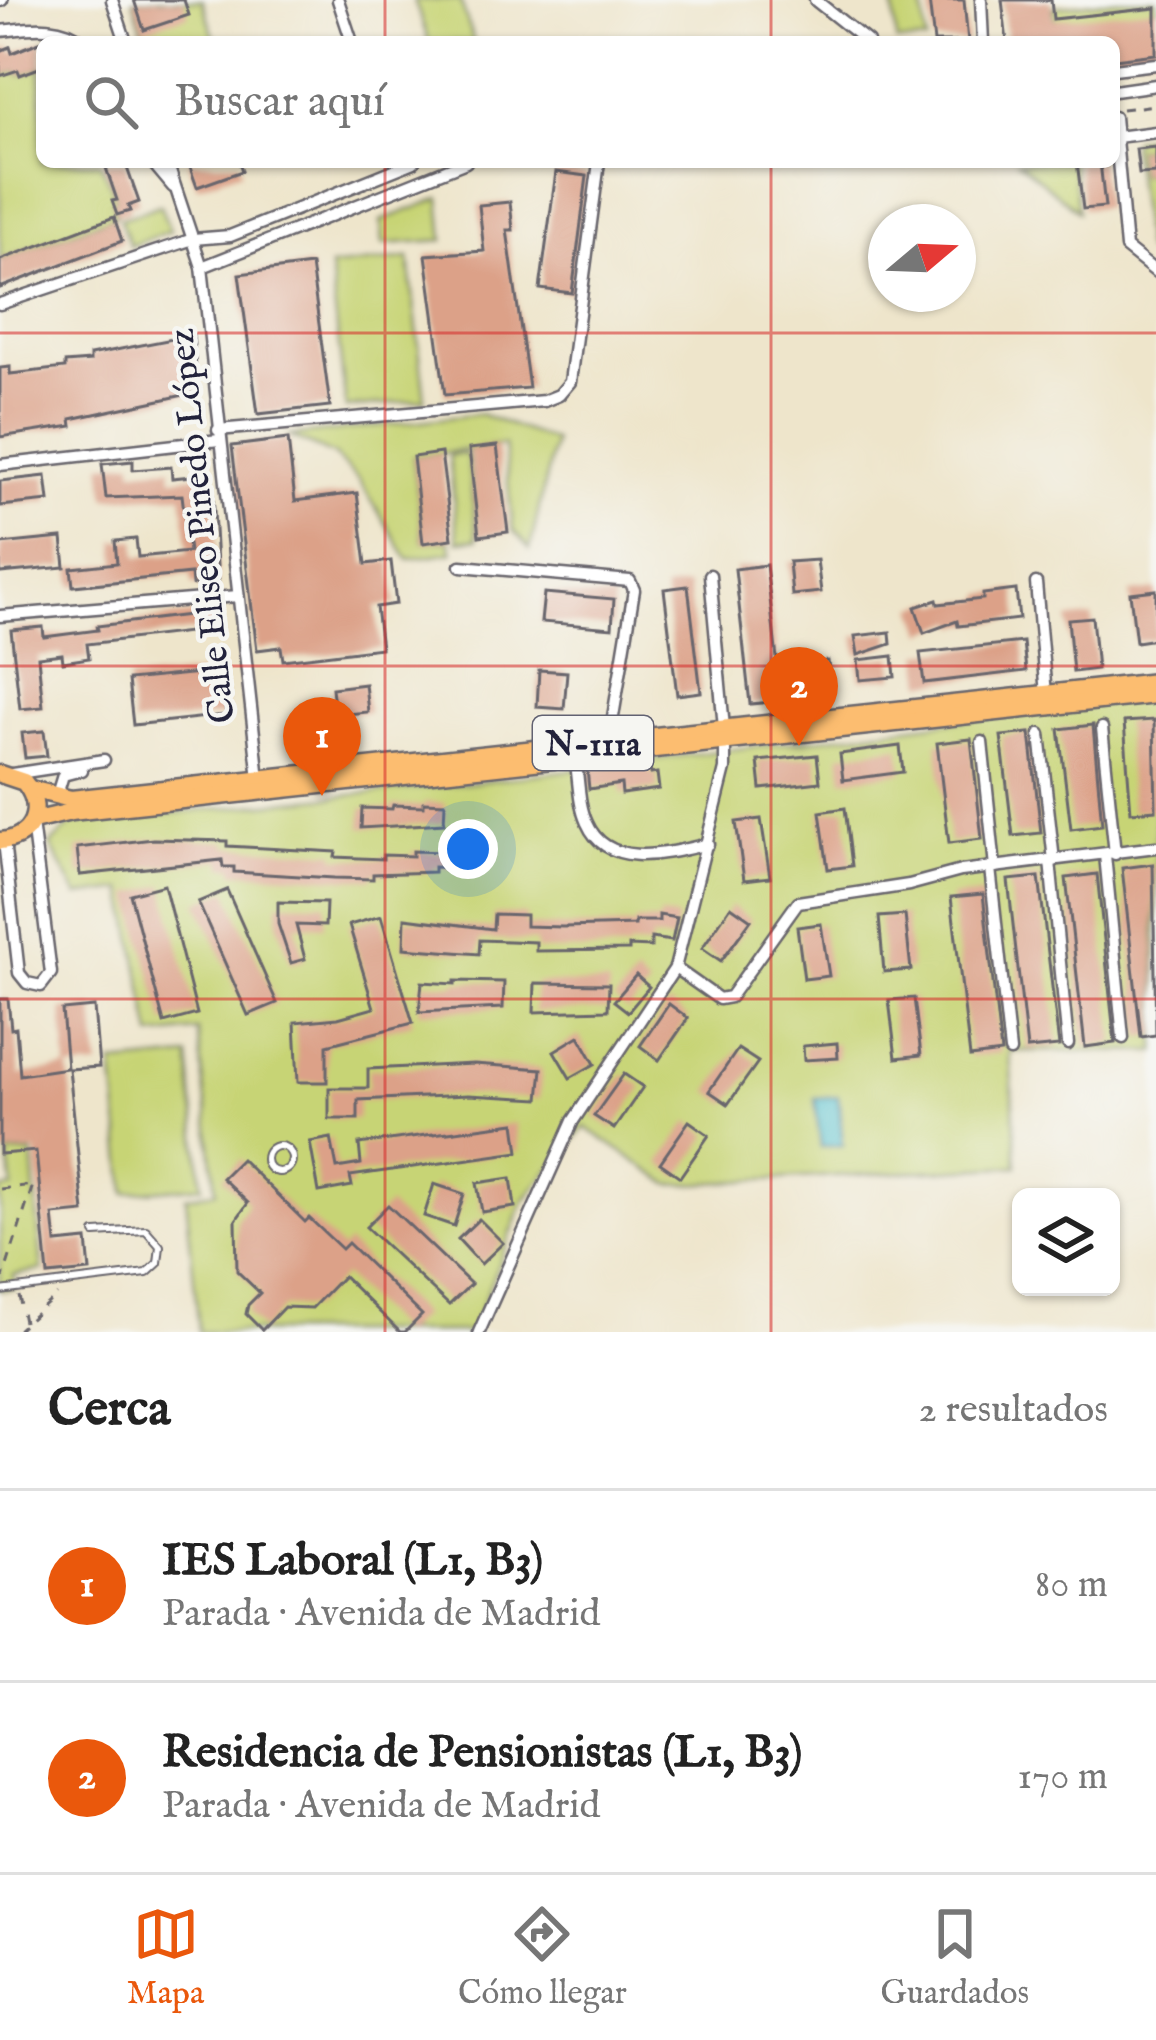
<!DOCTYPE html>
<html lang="es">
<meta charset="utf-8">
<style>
:root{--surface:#fff;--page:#f2f2f2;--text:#222;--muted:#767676;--line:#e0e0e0;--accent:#ea580c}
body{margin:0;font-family:"IM FELL English",serif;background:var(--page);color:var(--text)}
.controls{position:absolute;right:36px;bottom:36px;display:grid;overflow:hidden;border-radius:18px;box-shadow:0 3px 9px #0004}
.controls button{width:108px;height:108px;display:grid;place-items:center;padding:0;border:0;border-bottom:3px solid var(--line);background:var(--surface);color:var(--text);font:60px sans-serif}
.compass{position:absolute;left:868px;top:204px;width:108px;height:108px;border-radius:50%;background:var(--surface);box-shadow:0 3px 9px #0004;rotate:71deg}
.you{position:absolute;left:468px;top:849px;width:42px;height:42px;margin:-30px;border:9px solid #fff;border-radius:50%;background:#1a73e8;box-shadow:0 0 0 18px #1a73e833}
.badge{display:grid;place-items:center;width:78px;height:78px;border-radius:50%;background:var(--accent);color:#fff;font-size:39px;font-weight:700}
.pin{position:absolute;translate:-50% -99px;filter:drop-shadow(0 3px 6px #0008)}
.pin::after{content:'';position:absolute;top:63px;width:42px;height:36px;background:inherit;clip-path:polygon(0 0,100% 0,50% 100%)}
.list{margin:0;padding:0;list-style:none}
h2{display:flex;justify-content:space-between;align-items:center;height:156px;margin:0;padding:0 48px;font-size:51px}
h2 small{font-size:39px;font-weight:400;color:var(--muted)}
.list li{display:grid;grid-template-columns:78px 1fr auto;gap:36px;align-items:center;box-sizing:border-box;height:192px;padding:0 48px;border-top:3px solid var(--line)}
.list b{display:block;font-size:45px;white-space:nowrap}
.list p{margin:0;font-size:39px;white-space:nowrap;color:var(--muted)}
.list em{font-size:39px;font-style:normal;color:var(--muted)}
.icon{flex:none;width:66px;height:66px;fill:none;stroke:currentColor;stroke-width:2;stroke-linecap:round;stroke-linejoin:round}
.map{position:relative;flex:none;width:1156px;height:1332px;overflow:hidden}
.search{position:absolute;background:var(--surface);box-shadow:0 3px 9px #0004;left:36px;right:36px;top:36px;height:132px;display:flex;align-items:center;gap:30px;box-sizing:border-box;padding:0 42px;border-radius:18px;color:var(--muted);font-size:45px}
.sheet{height:540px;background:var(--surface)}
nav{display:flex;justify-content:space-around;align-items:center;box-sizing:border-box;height:168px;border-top:3px solid var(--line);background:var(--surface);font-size:33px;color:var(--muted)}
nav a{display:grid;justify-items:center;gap:6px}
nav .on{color:var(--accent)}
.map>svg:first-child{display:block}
</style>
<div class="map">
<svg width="1156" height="1332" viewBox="0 0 1156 1332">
<rect width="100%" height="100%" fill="#f6f6f2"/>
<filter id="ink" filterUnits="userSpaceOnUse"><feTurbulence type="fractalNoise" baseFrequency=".00833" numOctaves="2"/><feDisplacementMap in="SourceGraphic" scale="24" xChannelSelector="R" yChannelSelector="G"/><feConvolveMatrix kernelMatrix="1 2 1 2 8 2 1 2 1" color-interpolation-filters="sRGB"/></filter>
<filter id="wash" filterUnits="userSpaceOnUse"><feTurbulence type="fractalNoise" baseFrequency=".004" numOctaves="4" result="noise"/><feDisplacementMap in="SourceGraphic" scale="48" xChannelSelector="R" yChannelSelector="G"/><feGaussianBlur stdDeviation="2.7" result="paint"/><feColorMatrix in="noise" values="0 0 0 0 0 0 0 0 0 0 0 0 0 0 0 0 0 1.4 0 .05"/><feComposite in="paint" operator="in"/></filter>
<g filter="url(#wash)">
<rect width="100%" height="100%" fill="#eee5cb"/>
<g fill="#c7d475" stroke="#747b58" stroke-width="3">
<path d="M133,0H202L216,42H146Z"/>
<path d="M414,0H460L474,42H429Z"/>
<path d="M893,0H922L927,42H897Z"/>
<path d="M1116,0H1156V8L1059,42L1053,7Z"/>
<path d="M42,67V162H100L117,200L112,202L117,215L0,260V76L18,70L20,75Z"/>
<path d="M1156,134V147L1136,149L1139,174L1156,173V196L1151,198L1156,259L1145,250L1131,145L1133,139Z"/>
<path d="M1018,162H1072L1078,211Z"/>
<path d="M440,198L444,240L383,244L381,221Z"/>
<path d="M160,205L170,231L130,246L120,219Z"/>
<path d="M409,258L425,400L346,408L330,267Z"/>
<path d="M480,414L554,441L530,549L513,530L504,445L413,457L423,542L449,540L453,552L408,559L359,480L333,455L290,436Z"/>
<path d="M467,454L477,539L458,541L449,455Z"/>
<path d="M1156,695V1052L1010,1051L1017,1166L671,1185L585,1127L524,1201L471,1332H199L186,1197L216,1191L198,1031L152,1036L124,890L78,896L50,845L73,823L470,783Z"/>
<path d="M189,1057L202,1186L126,1193L113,1064Z"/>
<path d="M32,1153L42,1270L14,1275L15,1289L0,1290V1190L13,1188L8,1154Z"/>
</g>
<path fill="#54c1cd" stroke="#3b7284" stroke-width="3" d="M838,1096L843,1145L821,1147L815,1098Z"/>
<g id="blocks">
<g fill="#dca188">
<path d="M134,0H184L189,15L144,30Z"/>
<path d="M929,0H964L968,42H934Z"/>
<path d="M1002,0H1051L1053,19L1156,8V54L1114,59V42H1007Z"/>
<path d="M42,41V67L20,75L18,70L0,76V51L10,47L12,53Z"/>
<path d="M1156,147V173L1139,174L1136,149Z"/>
<path d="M104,162H125L139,202L128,206L130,211L117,215L112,201L117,200Z"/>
<path d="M188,162H239L242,171L197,187Z"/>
<path d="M1077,162H1100L1105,207L1083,209Z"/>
<path d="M556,172L587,176L572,293L540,289Z"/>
<path d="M510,202L513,230H507L529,388L445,395L426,255L484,251L479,205Z"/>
<path d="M114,217L122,241L0,288V260Z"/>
<path d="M311,265L330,406L258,414L239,274Z"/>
<path d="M193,335L198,392L71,419L72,426L0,437V368L10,367V374L65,368V363L90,361V355Z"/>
<path d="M288,439L295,501L357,493L366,564L391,561L396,604L376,607L381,648L283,660L281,647L257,650L232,446Z"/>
<path d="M497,446L508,532L479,536L469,449Z"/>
<path d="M441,453L452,539L423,543L413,457Z"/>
<path d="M133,461V470L171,467L172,478L212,474L218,583L192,585L191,574L73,586L71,568L117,563L115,541L136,539L138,557L189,552L182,495L106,498L102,464Z"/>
<path d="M46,476L49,501L0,506V481Z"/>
<path d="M62,538L65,567L0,573V544Z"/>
<path d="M817,560L821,592L792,595L789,562Z"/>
<path d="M766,565L782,701L750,704L735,569Z"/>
<path d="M688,586L701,692L677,695L664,589Z"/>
<path d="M1016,590L1019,619L958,626L957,621L924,633L915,607L937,600L938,604L983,599V594Z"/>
<path d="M1156,590V639L1136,642L1130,593Z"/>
<path d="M544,593L614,599L612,628L541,622Z"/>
<path d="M214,612L215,629L87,644L89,658L63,662L62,654L38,657L43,707L20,709L11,630L43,627L44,637L98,630L97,626Z"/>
<path d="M1092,617L1097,669L1073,672L1068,619Z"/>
<path d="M890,632L891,644L858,655L855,636Z"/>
<path d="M1023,642L1026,671L924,683L920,653Z"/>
<path d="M893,656L895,677L860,680L858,660Z"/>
<path d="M828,661L831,694L804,696L801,663Z"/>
<path d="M539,670L567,672L564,709L537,707Z"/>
<path d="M221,671L226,715L133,725L128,680Z"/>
<path d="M365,684L368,712L335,715L332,688Z"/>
<path d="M1154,720L1156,810L1131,812L1124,722Z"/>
<path d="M1093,725L1102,825L1071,829L1059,729Z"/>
<path d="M44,731L47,756L25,758L22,733Z"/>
<path d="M1030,733L1041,833L1013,836L1001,736Z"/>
<path d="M971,739L982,839L949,843L937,743Z"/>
<path d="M900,746L903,772L843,780L840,754Z"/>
<path d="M817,755L820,782L761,789L758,761Z"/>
<path d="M649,764L651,774L657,773L659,789L622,794L621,784L589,789L587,769Z"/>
<path d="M424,802L445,803L444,823L361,828L362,808L392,809L393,805L424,806Z"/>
<path d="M845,808L852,866L828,869L820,812Z"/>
<path d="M761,819L770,877L744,880L736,822Z"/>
<path d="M153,839L227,841V846L336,852L335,857L383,859V855L413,856V851L445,852V847L466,848V868L434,867V872L373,874V879L334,878L234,872V867H223L222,860L80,875L77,848Z"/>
<path d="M1153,864L1156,1035L1141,1037L1122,868Z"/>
<path d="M1097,874L1115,1043L1085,1047L1066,878Z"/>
<path d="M1039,877L1059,1046L1027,1049L1008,880Z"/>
<path d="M164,885L197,1014L164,1023L130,894Z"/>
<path d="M227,890L277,1003L248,1015L198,902Z"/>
<path d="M983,894L1001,1053L970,1057L951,897Z"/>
<path d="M278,902L326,903L325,926L296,925L305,959L291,963L278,924Z"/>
<path d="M731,906L751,920L721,961L702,948Z"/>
<path d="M494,914L526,915V926L563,927L635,925V921H659V915L677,918L672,941L651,938V947L629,946V950L536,951V942L480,940L479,954L404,948L405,918L493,929Z"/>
<path d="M905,915L911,970L884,972L879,917Z"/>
<path d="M381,916L413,1023L327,1045V1082H298L295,1022L338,1018L374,1008L349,925Z"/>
<path d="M821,924L829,976L804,979L797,927Z"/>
<path d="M636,975L649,987L628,1012L614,1001Z"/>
<path d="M455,981L504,982L503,1008L419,1012L422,982L455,984Z"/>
<path d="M535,983L609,984L608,1010L534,1012Z"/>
<path d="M914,998L921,1055L896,1058L889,1000Z"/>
<path d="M0,999H8L11,1029L16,1028L20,1075L67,1068L62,1010L94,1007L99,1067L69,1069L84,1212L53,1215L56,1243L87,1240L90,1271L48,1275L36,1151L0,1154Z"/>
<path d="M669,1004L688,1018L659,1060L640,1046Z"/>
<path d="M579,1036L595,1064L570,1078L554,1051Z"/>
<path d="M837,1043L838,1058L804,1060L803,1046Z"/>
<path d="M738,1049L758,1062L728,1104L709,1091Z"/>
<path d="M474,1064L542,1069L539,1099L468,1095L358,1100V1119H329V1088H368V1069Z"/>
<path d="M624,1074L643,1087L614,1129L594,1116Z"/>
<path d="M689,1121L709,1135L680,1177L660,1163Z"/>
<path d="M515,1123L519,1152L350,1176L352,1186L319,1192L310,1142L331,1138L337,1168L361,1164L359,1144Z"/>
<path d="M241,1159L305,1222L309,1218L342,1249L348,1243L422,1315L405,1332H400L343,1276L312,1308L284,1307L262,1330L246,1314L248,1305L260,1293L237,1271L236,1220L248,1203L222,1178Z"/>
<path d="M511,1178L515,1207L482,1212L477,1183Z"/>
<path d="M434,1184L464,1194L454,1226L424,1216Z"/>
<path d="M388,1205L471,1284L449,1305L366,1227Z"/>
<path d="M479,1219L503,1243L481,1264L458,1239Z"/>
</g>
</g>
</g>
<g filter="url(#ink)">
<use href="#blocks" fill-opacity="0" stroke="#69666d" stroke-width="3"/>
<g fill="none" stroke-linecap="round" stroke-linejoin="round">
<defs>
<g id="service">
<circle cx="279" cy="1159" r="13"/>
<path d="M0,1291L147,1273L158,1263L160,1246L146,1230L95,1233"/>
</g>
<g id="minor">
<path d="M112,0L126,42"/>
<path d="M338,0L352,42"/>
<path d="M815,0L868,42"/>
<path d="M981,0L983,42"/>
<path d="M0,1L2,0"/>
<path d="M0,31C30,28 59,22 84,42"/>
<path d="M1114,69L1156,64"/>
<path d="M1114,91L1156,85"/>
<path d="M1114,117L1126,248L1156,272"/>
<path d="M1116,137L1156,132"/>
<path d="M152,162L173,187"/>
<path d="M167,162L202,267L259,779"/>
<path d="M202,267L466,162"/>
<path d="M0,304L193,239L230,236L414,162"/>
<path d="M218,430L544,401L559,395L570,382L599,162"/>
<path d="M0,465L219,440"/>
<path d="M461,566L630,581L634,590L609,741"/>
<path d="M710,575L724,728"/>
<path d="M1036,583L1046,694"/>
<path d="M0,616L238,596"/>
<path d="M1102,728L1115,854"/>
<path d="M1040,734L1054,861"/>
<path d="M982,742L995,867"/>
<path d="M575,757C579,779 578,804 587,823C608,871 669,853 708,844"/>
<path d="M12,774L104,760"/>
<path d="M63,798L59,788L63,775L82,770"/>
<path d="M4,841L19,973L27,983L41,986L51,973L32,823"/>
<path d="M1105,855L1123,1038"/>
<path d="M1050,861L1068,1044"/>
<path d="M990,868L1010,1051"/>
<path d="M675,968L719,999L730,997L798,902L909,885L961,871L1156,847"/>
<path d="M479,1332L573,1121L675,968L725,769V742"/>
</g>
<g id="primary">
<path d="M0,774L24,782C45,808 34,838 0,841"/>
<path d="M30,789L71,799L1156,682"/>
<path d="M33,821L71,812L1156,695"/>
</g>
</defs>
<use href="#service" stroke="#69666d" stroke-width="10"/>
<use href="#minor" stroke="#69666d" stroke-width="15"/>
<use href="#primary" stroke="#69666d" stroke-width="21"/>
<g stroke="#69666d" stroke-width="3" stroke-dasharray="9 9" stroke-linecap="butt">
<path d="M1122,109L1156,105"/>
<path d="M0,1189L33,1185L3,1278"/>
<path d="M19,1296L24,1322"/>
<path d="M21,1332L19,1329L57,1295"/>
</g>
<use href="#service" stroke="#fff" stroke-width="6"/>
<use href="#minor" stroke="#fff" stroke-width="10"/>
<use href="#primary" stroke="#fcbd6f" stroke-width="16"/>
</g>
</g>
<path fill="none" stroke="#d62828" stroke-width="3" stroke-opacity="0.55" d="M385,0V42M771,0V42M385,162V1332M771,162V1332M0,333H1156M0,666H1156M0,999H1156"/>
<g text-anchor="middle" stroke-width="9" stroke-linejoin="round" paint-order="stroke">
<rect fill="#f6f6f2" stroke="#626272" stroke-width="3" x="533" y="716" width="120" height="54" rx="9"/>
<g font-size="33" font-weight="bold" fill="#22223b">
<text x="593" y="755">N-111a</text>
</g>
<g font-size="36" fill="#22223b" stroke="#f6f6f2">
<text transform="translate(200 526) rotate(-96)" y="13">Calle Eliseo Pinedo López</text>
</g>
</g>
</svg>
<div class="controls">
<button><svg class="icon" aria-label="layers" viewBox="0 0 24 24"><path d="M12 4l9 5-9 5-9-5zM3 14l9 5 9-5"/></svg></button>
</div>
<svg class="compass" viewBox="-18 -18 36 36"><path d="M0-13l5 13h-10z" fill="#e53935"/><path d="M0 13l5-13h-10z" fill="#767676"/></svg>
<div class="you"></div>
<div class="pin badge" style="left:322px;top:796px">1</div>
<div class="pin badge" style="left:799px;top:746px">2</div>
<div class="search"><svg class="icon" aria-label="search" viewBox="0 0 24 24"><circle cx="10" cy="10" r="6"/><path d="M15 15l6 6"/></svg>Buscar aquí</div>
</div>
<section class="sheet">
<h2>Cerca<small>2 resultados</small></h2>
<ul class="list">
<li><span class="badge">1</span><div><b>IES Laboral (L1, B3)</b><p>Parada · Avenida de Madrid</p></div><em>80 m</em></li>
<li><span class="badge">2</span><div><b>Residencia de Pensionistas (L1, B3)</b><p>Parada · Avenida de Madrid</p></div><em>170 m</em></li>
</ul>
</section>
<nav>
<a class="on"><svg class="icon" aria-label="map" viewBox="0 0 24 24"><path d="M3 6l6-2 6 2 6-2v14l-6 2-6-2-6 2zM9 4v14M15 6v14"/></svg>Mapa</a>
<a><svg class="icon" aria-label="directions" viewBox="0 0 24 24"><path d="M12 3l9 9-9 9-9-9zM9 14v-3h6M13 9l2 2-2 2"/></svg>Cómo llegar</a>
<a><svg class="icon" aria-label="saved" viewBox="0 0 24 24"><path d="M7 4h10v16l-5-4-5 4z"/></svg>Guardados</a>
</nav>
